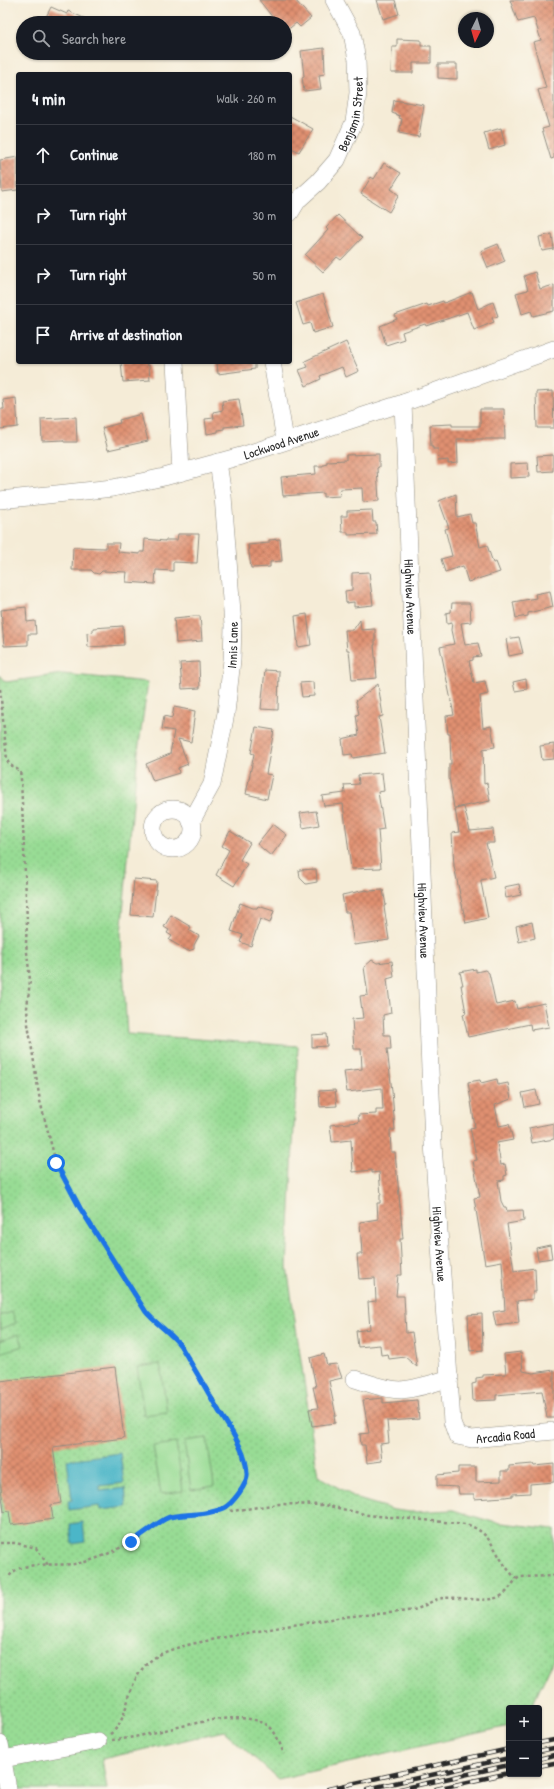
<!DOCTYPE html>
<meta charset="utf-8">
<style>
:root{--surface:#171b24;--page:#242831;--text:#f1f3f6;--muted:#9ea1a6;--line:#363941}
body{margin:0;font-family:"Patrick Hand",sans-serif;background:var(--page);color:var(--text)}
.controls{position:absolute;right:12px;bottom:12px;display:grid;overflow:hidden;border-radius:4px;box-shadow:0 1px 3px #0004}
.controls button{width:36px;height:36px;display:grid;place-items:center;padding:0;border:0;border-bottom:1px solid var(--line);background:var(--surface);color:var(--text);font:20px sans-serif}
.compass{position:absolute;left:458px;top:12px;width:36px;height:36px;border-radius:50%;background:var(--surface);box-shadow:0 1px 3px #0004;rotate:185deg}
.stop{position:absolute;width:12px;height:12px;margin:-9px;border:3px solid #1a73e8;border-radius:50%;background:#fff}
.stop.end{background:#1a73e8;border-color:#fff;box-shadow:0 1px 4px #0008}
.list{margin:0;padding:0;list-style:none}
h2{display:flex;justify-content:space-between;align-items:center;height:52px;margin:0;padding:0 16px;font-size:17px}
h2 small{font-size:13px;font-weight:400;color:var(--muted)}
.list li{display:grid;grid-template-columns:26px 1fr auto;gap:12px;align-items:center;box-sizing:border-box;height:60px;padding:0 16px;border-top:1px solid var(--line)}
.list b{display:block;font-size:15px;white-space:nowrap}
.list em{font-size:13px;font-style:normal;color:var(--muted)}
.icon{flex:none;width:22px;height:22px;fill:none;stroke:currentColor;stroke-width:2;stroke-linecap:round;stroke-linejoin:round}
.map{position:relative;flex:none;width:554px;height:1789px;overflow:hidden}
.search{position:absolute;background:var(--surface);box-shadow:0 1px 3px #0004;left:16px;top:16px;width:276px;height:44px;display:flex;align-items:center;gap:10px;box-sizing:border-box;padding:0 14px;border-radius:22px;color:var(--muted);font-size:15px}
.panel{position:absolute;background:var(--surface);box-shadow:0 1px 3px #0004;left:16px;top:72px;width:276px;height:292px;border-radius:4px}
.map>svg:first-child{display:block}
</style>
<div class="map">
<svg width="554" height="1789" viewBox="0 0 554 1789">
<defs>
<pattern id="grass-dots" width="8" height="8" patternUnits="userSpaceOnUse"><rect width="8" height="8" fill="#98dc94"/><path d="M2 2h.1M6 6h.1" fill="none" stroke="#83bd80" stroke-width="1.8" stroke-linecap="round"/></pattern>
<pattern id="building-cross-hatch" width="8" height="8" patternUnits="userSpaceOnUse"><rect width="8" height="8" fill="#e09071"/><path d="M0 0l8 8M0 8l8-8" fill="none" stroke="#b6765d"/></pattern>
</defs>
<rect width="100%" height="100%" fill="#fbf7ec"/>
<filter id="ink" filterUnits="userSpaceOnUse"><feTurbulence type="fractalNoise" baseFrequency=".025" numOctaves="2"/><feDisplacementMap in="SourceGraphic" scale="8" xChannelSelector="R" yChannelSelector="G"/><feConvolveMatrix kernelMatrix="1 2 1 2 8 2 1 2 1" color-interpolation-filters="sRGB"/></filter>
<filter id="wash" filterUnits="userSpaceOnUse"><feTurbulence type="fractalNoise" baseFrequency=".012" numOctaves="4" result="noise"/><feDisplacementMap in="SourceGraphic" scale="16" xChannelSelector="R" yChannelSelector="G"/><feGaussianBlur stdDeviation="0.9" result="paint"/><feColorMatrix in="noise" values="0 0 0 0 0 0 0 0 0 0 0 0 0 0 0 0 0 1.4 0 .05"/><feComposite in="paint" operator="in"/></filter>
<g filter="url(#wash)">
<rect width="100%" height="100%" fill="#f5ecd7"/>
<path fill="url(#grass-dots)" stroke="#628460" d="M62,674L148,682L138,751L121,934L127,1034L298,1046L287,1267L318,1476L358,1499L394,1510L410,1512L453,1510L493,1522L554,1529V1658L531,1708H509V1726L278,1779L224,1731L102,1759L107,1789H0V675L6,682Z"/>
<g fill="#98dc94" stroke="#628460">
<path d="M12,1312L16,1323L0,1329V1316Z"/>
<path d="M19,1334L23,1346L0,1353V1341Z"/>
<path d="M160,1364L167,1412L144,1415L137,1367Z"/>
<path d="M207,1438L214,1486L191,1490L184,1441Z"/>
<path d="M176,1443L183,1491L161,1494L153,1446Z"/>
</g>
<g fill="#4bb6c8" stroke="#3b707a">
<path d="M120,1453L124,1483L100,1486V1491L125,1488L127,1507L100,1510L99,1506L69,1510L68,1501L72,1500L67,1460Z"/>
<path d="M83,1522L85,1542L72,1544L70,1524Z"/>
</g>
<g id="blocks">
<g fill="url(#building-cross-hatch)">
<path d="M259,0H295L311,18L300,27L296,23L285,32V23H277Z"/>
<path d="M377,0H395L399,14L383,19Z"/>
<path d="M510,0H554V158L551,159L542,129L549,127L538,90L546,88L533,42L541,40L534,18L518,22Z"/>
<path d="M51,7L67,14L68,11L95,23H43Z"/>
<path d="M397,39L421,40V46H431V63H413V73H391L392,47H397Z"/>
<path d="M324,48L325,74L319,75L321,89L304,91L302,77L304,76L301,51Z"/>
<path d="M438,64H457V79L438,78Z"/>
<path d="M394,100L424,105L419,137L399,133L402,119L399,118L400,116L392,113Z"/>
<path d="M290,116L313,129L299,152L290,147Z"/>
<path d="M501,128L505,145L489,150L484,133Z"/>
<path d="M18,157V190L2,192L0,160Z"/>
<path d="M384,163L401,173L391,189L399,195L389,212L361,194L371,177L374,179Z"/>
<path d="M338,215L362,238L341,260L337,257L323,272L305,255L328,230L326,228Z"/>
<path d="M552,234L554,249L542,251L539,237Z"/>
<path d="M498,244L505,261L488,268L481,251Z"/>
<path d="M535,272L540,289L554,285V311L533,316L531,311L522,314L516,293L528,290L524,276Z"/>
<path d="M472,292L478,309L493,302L498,316L492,318L494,322L474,330L467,312L426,326L425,324L402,332L404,339L386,345L380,326L397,319L395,315L427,304L428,306L443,301L444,303Z"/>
<path d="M323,294L333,327L313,333L310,323L303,325L296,303Z"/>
<path d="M346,342L359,371L346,377L342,367L320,376L321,379L306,386L299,370L308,367L305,361Z"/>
<path d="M121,362H147V365H149L150,380L123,382Z"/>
<path d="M217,362H255V369L218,374Z"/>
<path d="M553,391L554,428H537L536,392Z"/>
<path d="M16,398L18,427L0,429V409H4L3,400Z"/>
<path d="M239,399L243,425L224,427V429L218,430V432L207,434L205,419L214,418L213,412L223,410L222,401Z"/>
<path d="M480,409H504L505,439H457L458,463L448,464V460L439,461L438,449H433V446H431L430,425L452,424V426H480Z"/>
<path d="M141,414L148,441L108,450L102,428L120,423L119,420Z"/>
<path d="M76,417L77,442H64L63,440L42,441L41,419Z"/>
<path d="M379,454V467L377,468L379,501L363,502L362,488L341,489L339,490L340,496L323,497V493L283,496L281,477L316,474L315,466H323V464L327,463V461L346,460V455Z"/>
<path d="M553,455V471L538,472L537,456Z"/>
<path d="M528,463L529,477L510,478V464Z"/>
<path d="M456,494L457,517L470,514L472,523H475L480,547L487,545L493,563L496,562L500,572L468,582L463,566L445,572L441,559L452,556L445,529L449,528L439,501Z"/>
<path d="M372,510L373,522H376L377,534L348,535V532H342L341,516H347V511Z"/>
<path d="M178,534H199L197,563L173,562V571L156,570L155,584L126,582L127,572L102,571L99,574L94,573L91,570H72L73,547L106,548V543H119L118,552L140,554V552H144L145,539L165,541V540H177Z"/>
<path d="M280,539L282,561L270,562V567L251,568L248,545L269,543V540Z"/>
<path d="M369,572L373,605L354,607V602L346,603L345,591L352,590V573Z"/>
<path d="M550,591L553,607L528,613V616L516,618L513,602L536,598L535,594Z"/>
<path d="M452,603H469L470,605L471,622L461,623L465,645L478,643L481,656L473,657V660L469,661L474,683L485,681L488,694L480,696L483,728L491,726L495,747L483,749L484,784L487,783L490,801L455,808H454L449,778V764H451L450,734H448L446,716L454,715L440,647L454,644L451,630L452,623L447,624L446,613L451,612Z"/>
<path d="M26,607L27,622L35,621L36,634H28V645L4,646L1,610Z"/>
<path d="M307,614L311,645L298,647L295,616Z"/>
<path d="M194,616H200L202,641L176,643L174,618Z"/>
<path d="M360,620L361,630L375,629V645H374L377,678L352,680L349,650H347L345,630H353Z"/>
<path d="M123,626L124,645L88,647L87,633L93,632V628Z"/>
<path d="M519,637L523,653L509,656L506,639Z"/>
<path d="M199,662L200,688L182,689L180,663Z"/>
<path d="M265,670L279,671L278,710L261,709Z"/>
<path d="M526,679L527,689L515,691L513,682Z"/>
<path d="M313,682L314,696L302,697L300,683Z"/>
<path d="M378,684L383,716L379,717L385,753L353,758L352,754L344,755L342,739L359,735L356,715L359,714L356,701Z"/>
<path d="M174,707L195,711L191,742L178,739L188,764L178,768L179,773L153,781L146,764L170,754L174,731L162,729L164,716L172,718Z"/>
<path d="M256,727L274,730L266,774L272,775L267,799L246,794L254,754L251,753Z"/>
<path d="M554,744V759L542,760L540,746Z"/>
<path d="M382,773L384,791L378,792L384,829L378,830L381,868L351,869L343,804L324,806L322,796L345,793L344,785L359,784L358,775Z"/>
<path d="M464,807L470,831L493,829L494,843H486L494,877L481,880V882L488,918L466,923L454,866L452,833L459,832L455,809Z"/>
<path d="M316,811L319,825L303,828L300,813Z"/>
<path d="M273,824L287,835L271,856L257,844Z"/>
<path d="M230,831L250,843L240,860L247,864L234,886L216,875L229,850L222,846Z"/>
<path d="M316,869L317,882L306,884L300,878L299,870Z"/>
<path d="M134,879L157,881L153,917L131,915Z"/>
<path d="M519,884L521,895L506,898L504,887Z"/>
<path d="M366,890L369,891L383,890L386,905L384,906L389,940L354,945L349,912H345L342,895Z"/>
<path d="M240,903L253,908H257L258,906L274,911L270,923L260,919L251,946L240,942L243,935L231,931Z"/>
<path d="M171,915L191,927L189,930L199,936L194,945V949L188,951L169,940L172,936L167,933L169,930L164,927Z"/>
<path d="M532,922L535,938L519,942L516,926Z"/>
<path d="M372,960L377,963L392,961L394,977L387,979L391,1013L383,1015L384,1035H390L391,1049H387L392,1091L395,1130H390L391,1152H395L403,1239H400L402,1275H398L396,1296H404L406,1333L412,1332L417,1367L405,1357L389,1359L388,1354L381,1355L380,1345L358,1347L356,1331L370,1329L368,1302L376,1301L375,1278L359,1279L357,1254H362L360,1222L378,1219L377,1203H380V1195H381L379,1172L372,1173V1170L353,1172L351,1140L332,1142L330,1125L359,1122L358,1115L376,1114V1110H383L382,1088L347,1092L344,1071L362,1069L361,1049H354L352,1019L363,1018L360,996L368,995L364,967Z"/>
<path d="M476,969V972L485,970L489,973L496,1005L515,1001L517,1009L544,1003L549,1027L531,1030L530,1024L468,1037L463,1014L466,1013L461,985H463L460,972Z"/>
<path d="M326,1034L327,1046L312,1047V1035Z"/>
<path d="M497,1079L498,1085L508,1083L511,1099L495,1105L499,1126L509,1124L513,1140L497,1143L501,1165L505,1164L507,1175L504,1176V1180L498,1181L501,1201L504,1207H506L507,1211L523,1210L524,1221L507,1224L514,1271L535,1268L536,1292H533V1299L517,1301L519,1323L496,1326L493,1312L505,1310L502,1261L485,1264L474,1198L480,1197L473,1161L477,1160L470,1128L475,1127L468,1082L480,1080L481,1083Z"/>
<path d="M335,1090L337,1106L320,1107L319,1091Z"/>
<path d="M536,1090L539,1104L525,1107L522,1093Z"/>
<path d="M554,1123V1139L532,1143L529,1128Z"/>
<path d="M550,1245L552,1258L538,1260L536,1248Z"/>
<path d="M482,1314L483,1350L470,1351L468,1315Z"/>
<path d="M521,1352L523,1371L533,1373L554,1370V1418H547L542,1391L496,1395V1400L473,1401L472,1384L476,1383V1378L483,1377V1375L506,1374L504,1354Z"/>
<path d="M324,1354L327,1365L337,1364L342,1378L329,1381L336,1416H334L335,1423L312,1426L309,1409L318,1408L313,1387H316L310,1358Z"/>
<path d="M115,1367L124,1438L53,1447L61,1503L51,1505L53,1519L11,1525L9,1511L4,1512L0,1481V1381Z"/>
<path d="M383,1398V1403L417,1400L419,1419L387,1421L389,1443L380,1444L382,1461L367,1463L365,1445H361L360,1434L369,1433L363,1400Z"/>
<path d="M533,1464L534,1466L554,1464V1482L530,1484V1493L512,1494V1496L505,1497L474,1499V1494H459L458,1487L437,1486V1475L458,1473V1467H476V1482L501,1481V1471H509V1466Z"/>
</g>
</g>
</g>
<g filter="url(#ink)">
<use href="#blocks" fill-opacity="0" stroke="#908c81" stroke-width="1"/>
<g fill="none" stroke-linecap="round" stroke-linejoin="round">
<defs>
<g id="minor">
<path id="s1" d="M290,213L298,200L318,182L337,160L354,122L358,93L357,60L352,33L334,0"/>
<path d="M175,362L181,472"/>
<path d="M272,362L285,440"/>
<path id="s2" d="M403,403L433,1143L452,1422L457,1436L472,1439L554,1431"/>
<path id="s3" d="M0,500L113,488L164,477L241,456L403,403L554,349"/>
<circle cx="173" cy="829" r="20"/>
<path id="s4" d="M191,822L212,784L226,713L232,660L233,625L223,496L218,462"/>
<path d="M355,1379C369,1383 385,1390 401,1390C417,1389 434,1383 450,1378"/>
<path d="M0,1744L8,1789"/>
<path d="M3,1759L98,1741"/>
</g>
</defs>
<use href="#minor" stroke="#908c81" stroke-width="18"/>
<g stroke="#908c81" stroke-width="2.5" stroke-dasharray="3 3" stroke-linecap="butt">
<path d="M0,689L7,760L10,765L20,771L21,779L27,921L26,943L30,980L27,1008L28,1024L40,1101L56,1163L80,1208L146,1312C156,1324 170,1332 180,1345C194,1369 250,1453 247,1476C246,1486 233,1503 225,1507C207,1517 186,1512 168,1517C160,1520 155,1527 148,1531C125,1546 101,1560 74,1564C56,1566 18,1560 9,1577"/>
<path d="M225,1507L232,1511L279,1504L325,1505L368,1515L466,1524C491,1533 492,1547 506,1567C509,1571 513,1575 516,1579"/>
<path d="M0,1543H16L36,1548L48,1565"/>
<path d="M110,1734C134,1718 121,1672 163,1653C181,1645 202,1642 221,1638C262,1630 303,1623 344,1617C366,1614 390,1614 413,1610C422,1608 429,1602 438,1599C458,1594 482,1605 501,1596C510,1591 512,1581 520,1577L554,1576"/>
<path d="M112,1740C153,1738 233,1704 267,1725C276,1730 280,1745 284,1754"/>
</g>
<use href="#minor" stroke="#fff" stroke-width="17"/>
<defs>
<g id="rail">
<path d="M539,1743L554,1740"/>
<path d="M539,1751L554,1748"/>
<path d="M539,1759L554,1755"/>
<path d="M539,1766L554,1763"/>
<path d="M328,1789L509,1749"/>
<path d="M367,1789L509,1758"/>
<path d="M400,1789L509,1765"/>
<path d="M436,1789L509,1773"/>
</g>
</defs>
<use href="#rail" stroke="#2b2b2b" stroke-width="4.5"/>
<use href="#rail" stroke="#fbf7ec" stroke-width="3" stroke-dasharray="9" stroke-linecap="butt"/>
</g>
</g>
<g fill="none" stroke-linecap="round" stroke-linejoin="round" filter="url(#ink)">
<path stroke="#1a73e8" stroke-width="5" d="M56,1163L80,1208L146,1312C156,1324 170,1332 180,1345C193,1366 205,1387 217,1408C229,1428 247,1451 247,1474C248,1484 232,1504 224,1508C207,1516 187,1513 170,1517C163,1518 140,1537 131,1542"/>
</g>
<g text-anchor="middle" stroke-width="3" stroke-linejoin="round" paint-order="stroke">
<g font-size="13" fill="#2b2b2b" stroke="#fbf7ec">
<text dy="5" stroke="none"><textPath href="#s1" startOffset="120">Benjamin Street</textPath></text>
<text dy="5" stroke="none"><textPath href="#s3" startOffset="288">Lockwood Avenue</textPath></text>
<text dy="5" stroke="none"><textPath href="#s2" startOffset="194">Highview Avenue</textPath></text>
<text dy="5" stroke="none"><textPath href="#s4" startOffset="184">Innis Lane</textPath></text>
<text dy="5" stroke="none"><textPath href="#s2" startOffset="518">Highview Avenue</textPath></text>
<text dy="5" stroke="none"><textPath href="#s2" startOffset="842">Highview Avenue</textPath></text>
<text dy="5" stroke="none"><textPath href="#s2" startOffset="1084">Arcadia Road</textPath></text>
</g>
</g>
</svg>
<div class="controls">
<button>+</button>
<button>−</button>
</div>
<svg class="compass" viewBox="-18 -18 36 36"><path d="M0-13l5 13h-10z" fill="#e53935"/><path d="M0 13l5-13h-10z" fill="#9ea1a6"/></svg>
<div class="stop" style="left:56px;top:1163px"></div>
<div class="stop end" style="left:131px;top:1542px"></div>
<div class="search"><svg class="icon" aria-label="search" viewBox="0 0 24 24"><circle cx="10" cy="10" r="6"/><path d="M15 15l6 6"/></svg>Search here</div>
<section class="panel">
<h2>4 min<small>Walk · 260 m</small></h2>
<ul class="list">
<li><svg class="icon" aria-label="ahead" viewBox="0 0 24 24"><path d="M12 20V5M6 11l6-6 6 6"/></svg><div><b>Continue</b></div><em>180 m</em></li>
<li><svg class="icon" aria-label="right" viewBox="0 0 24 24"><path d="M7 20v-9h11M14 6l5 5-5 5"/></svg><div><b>Turn right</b></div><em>30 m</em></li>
<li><svg class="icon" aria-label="right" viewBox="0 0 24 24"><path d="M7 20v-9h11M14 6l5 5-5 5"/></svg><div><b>Turn right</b></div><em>50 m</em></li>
<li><svg class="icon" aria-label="arrive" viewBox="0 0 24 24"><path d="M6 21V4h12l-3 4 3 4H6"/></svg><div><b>Arrive at destination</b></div></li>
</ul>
</section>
</div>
